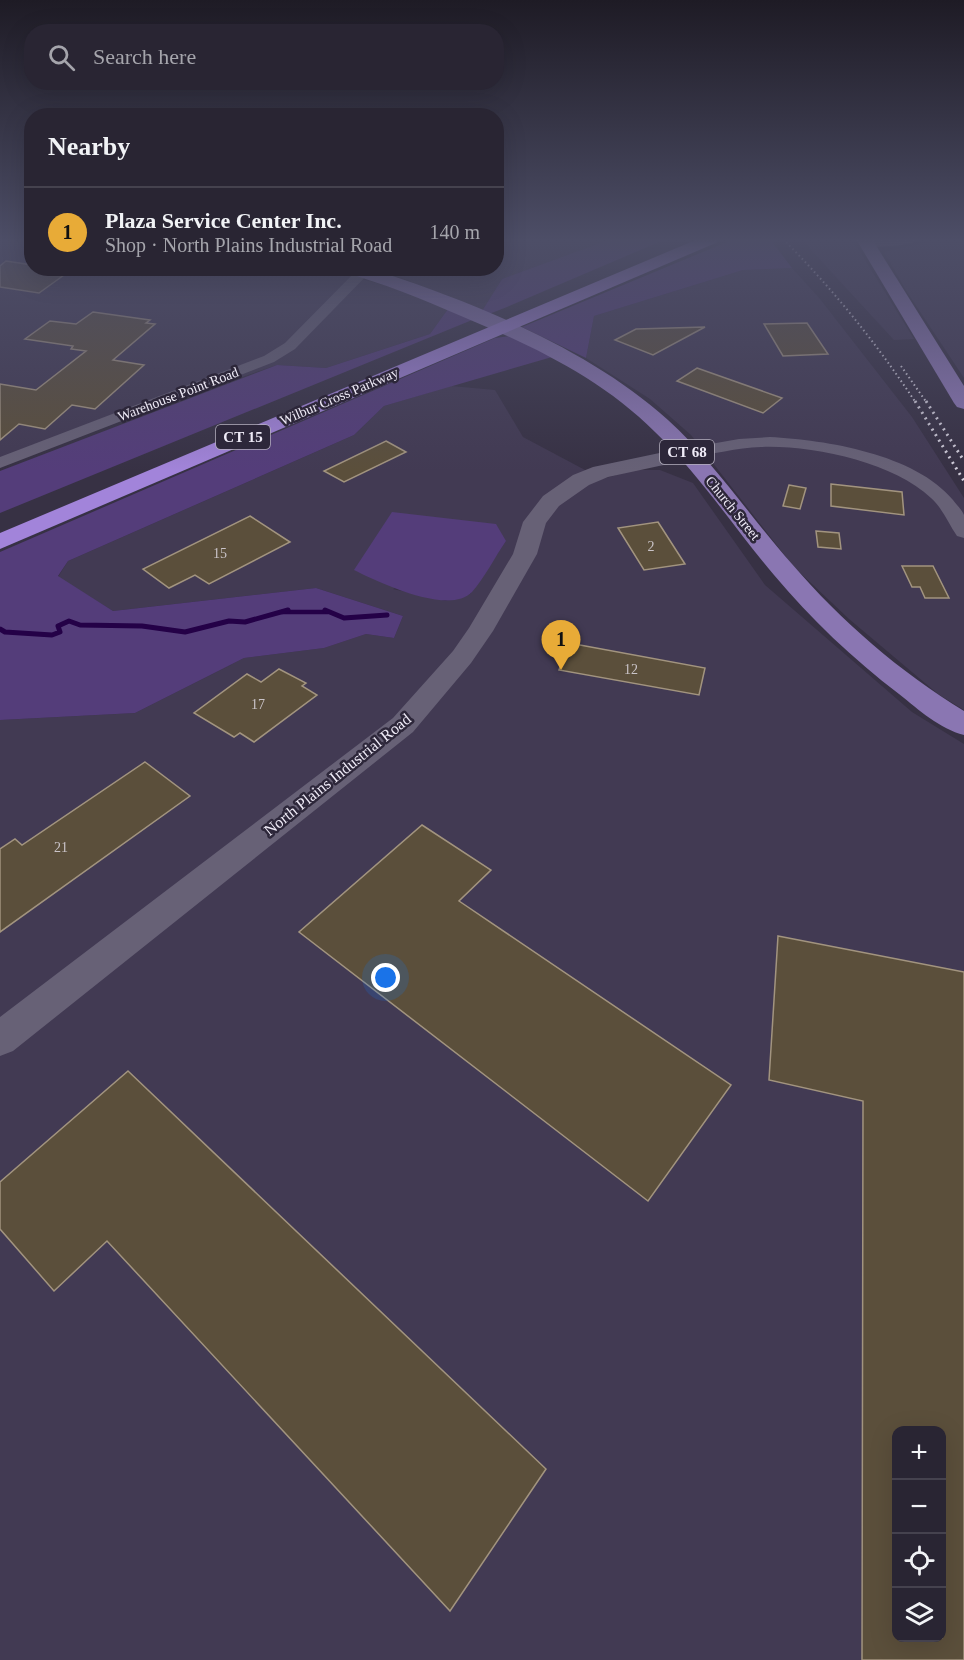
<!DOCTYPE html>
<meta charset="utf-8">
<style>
:root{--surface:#292533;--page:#312d3b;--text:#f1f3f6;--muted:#a5a5ac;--line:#45424e;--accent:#e8ab37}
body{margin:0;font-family:"Times New Roman",serif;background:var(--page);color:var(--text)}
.controls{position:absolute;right:18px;bottom:18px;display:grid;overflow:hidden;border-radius:12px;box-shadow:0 6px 24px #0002}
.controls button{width:54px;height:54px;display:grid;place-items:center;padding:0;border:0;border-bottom:2px solid var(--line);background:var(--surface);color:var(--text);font:30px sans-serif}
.you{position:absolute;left:386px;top:978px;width:21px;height:21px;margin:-15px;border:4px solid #fff;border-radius:50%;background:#1a73e8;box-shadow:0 0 0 9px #1a73e833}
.badge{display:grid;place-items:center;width:39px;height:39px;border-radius:50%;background:var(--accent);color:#111;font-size:20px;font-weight:700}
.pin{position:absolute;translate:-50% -50px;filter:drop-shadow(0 2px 3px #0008)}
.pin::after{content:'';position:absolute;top:32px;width:21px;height:18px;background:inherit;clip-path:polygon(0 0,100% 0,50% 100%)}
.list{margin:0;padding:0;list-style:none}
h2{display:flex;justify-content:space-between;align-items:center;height:78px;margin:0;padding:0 24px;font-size:26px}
h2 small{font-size:20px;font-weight:400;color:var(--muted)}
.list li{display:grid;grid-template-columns:39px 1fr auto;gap:18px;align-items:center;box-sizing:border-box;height:90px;padding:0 24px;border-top:2px solid var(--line)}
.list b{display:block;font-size:22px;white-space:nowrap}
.list p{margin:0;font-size:20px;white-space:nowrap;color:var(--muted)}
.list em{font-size:20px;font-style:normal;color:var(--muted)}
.icon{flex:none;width:33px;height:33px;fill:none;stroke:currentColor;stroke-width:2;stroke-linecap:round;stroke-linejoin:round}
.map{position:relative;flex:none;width:964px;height:1660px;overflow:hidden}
.search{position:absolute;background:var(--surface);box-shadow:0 6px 24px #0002;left:24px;top:24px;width:480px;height:66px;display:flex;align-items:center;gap:15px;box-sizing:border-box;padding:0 21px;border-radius:24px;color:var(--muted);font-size:22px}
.panel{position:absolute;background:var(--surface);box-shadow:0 6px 24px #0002;left:24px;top:108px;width:480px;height:168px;border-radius:24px}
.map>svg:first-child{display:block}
</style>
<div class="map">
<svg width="964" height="1660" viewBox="0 0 964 1660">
<rect width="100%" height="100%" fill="#373144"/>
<g fill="#423a53" fill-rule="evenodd">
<path d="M0,239H31L32,268L325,269L401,290L448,309L430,334L326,368L277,365L0,459Z"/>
<path d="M497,239H611L502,279L482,311L402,278L365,269L496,268Z"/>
<path d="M801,239H852L914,339L894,340Z"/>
<path d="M941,239H964V378L907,292L884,252Z"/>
<path d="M792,268L820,299L912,417L964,498V710L938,694L849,619L793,566L691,435L650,399L586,358L594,316L743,270Z"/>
<path d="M451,386L495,390L523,437L602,479L635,470H660L693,483L765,585L912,712L964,744V1660H0V720L135,713L244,658L324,648L366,634L394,638L403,616L316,588L113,611L58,577L68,561L354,435L384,406ZM506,541L470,594L446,601L393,589ZM896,1430H942V1638H896Z"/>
</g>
<g fill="#543d7a">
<path d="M611,239H666L507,307L489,314L482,311L502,279Z"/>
<path d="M734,239H773V243L792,268L743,270L594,316L586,358L522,327Z"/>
<path d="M448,309L477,318L0,513V471L277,365L326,368L430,334Z"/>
<path d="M510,336L552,357L384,406L354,435L68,561L58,576L113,611L316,588L403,616L394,638L366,634L324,648L244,658L135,713L0,720V552L495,338Z"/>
<path d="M392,512L496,524L506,541C495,557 485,577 472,592C449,616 378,582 354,570Z"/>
</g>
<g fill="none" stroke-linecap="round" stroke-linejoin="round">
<path stroke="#240147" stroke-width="4.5" d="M282,612H328"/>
<g stroke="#240147" stroke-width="5">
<path d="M325,610L344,618L387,615"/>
<path d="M0,629L5,632L52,635L60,632L58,626L69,621L80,625L142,626L185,632L229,621L245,622L288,610"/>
</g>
</g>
<g fill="#5b4f3b" stroke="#a2947f" stroke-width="1.5" fill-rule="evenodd">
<path d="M6,261L32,265V268L71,270L39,293L0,287V266Z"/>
<path d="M93,312L150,320L146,323L155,324L113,360L144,365L95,409L72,405L45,429L19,424L0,440V384L36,390L86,351L71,349L73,346L25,339L50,321L76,324Z"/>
<path d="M807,323L828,354L783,356L764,324Z"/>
<path d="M705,327L653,355L615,340L636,329Z"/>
<path d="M697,368L782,398L763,413L677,381Z"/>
<path d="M386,441L406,452L344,482L324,471Z"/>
<path d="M831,484L902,492L904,515L831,506Z"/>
<path d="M789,485L806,488L800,509L783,506Z"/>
<path d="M250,516L290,542L209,584L195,575L169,588L143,569Z"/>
<path d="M658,522L685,564L644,570L618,528Z"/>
<path d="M816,531L839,533L841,549L818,547Z"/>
<path d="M902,566H933L949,598H925L920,587H912Z"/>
<path d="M569,643L705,668L699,695L559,670Z"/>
<path d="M279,669L306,683L302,686L317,695L254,742L240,733L234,737L194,713L247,674L261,682Z"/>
<path d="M145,762L190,796L0,932V849L15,839L22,845Z"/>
<path d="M422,825L491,870L459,901L731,1085L648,1201L299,932Z"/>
<path d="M778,936L964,972V1660H862L863,1101L769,1080ZM897,1431H942V1638H897Z"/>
<path d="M128,1071L546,1469L450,1611L107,1241L54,1291L0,1229V1182Z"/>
</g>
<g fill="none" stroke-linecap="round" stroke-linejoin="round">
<g fill="#676176" fill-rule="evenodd">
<path d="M358,269H368L370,272L295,349L274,362L0,468V457L264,356L285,343Z"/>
<path d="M770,437C826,440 915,454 953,500C956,504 962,510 964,515C964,521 964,531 964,538L957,536C948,523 943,509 931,498C893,462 812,445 761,447C737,448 712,454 688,458L682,457L679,453L682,449L739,439Z"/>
</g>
<g fill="#676176" fill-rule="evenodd">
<path d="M920,239C913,246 865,250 858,243L863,239Z"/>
<path d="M688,447L696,448L699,453L696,458L608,477L589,485L559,506L546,523L537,554L493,631L471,663L413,732L13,1051L0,1056V1017L393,718L453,651L469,628L513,554L523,522L543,496L573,475L593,467Z"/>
</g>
<g fill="#8a76b2" fill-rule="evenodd">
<path d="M856,239H872L964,386V409L957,407L954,403Z"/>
<path d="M340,268H370L384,273C480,305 592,351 668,420C715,463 750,517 792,564C841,621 900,672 964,711V735C940,729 919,710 899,694C853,659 811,619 774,575C734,528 700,475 655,432C601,378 531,345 461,316C422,299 383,283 342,272Z"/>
</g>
<path fill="#a284da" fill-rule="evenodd" d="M698,239H720L718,242L0,549V533Z"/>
<g stroke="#d1cdda" stroke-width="2" stroke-dasharray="1.5 3" stroke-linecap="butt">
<path d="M783,239C833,289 877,344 916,403"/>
<path d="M901,366L927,403"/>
</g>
<g stroke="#d1cdda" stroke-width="3" stroke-dasharray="2 4.5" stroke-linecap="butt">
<path d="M915,401L964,481"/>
<path d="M926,401L964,461"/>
</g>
</g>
<linearGradient id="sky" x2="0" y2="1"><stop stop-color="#1e1b25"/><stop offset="0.51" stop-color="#4d4e67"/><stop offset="1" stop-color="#4d4e67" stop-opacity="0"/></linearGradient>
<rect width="964" height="471" fill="url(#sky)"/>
<g text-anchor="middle" stroke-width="5" stroke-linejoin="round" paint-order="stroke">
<g font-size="14" fill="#efebf7" stroke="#2d273a">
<text transform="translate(178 394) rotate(-21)" y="5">Warehouse Point Road</text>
<text transform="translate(339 396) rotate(-23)" y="5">Wilbur Cross Parkway</text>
<text transform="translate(733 508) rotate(51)" y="5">Church Street</text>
</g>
<g font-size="14" fill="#cac4c8">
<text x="651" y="551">2</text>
<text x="220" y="558">15</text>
<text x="631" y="674">12</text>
<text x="258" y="709">17</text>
<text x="61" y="852">21</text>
</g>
<g fill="#2d273a" stroke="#b5b0be" stroke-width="1.5">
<rect x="216" y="425" width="54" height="24" rx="4.5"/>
<rect x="660" y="440" width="54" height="24" rx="4.5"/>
</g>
<g font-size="15" font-weight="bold" fill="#efebf7">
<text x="243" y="442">CT 15</text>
<text x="687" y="457">CT 68</text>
</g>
<g font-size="16" fill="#efebf7" stroke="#2d273a">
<text transform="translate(337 774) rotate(-39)" y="6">North Plains Industrial Road</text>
</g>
</g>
</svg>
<div class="controls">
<button>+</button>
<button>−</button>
<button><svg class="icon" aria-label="locate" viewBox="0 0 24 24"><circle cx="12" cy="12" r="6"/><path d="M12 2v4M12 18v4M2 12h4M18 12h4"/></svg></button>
<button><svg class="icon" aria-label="layers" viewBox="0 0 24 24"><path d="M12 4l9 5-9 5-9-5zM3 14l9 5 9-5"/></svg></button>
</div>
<div class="you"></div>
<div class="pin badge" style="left:561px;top:670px">1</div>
<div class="search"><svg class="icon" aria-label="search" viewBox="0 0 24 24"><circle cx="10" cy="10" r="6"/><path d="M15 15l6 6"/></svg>Search here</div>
<section class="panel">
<h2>Nearby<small></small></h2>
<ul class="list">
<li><span class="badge">1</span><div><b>Plaza Service Center Inc.</b><p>Shop · North Plains Industrial Road</p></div><em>140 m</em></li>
</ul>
</section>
</div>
